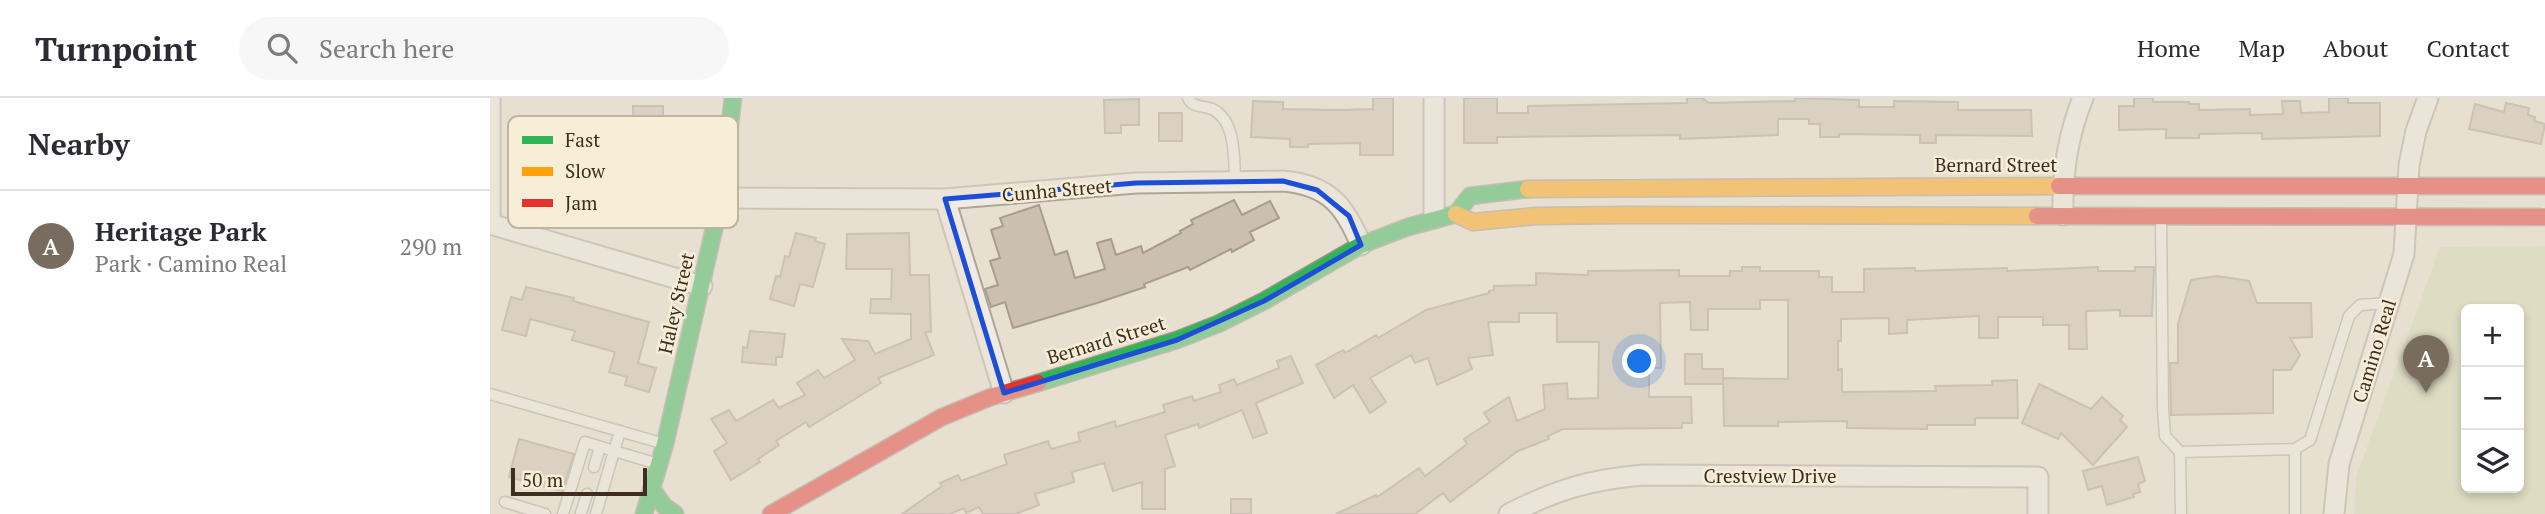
<!DOCTYPE html>
<meta charset="utf-8">
<style>
:root{--surface:#fff;--page:#f7f7f7;--text:#2b2b33;--muted:#7c7c81;--line:#e1e1e2;--accent:#786c5e}
body{margin:0;font-family:"PT Serif",serif;background:var(--page);color:var(--text)}
.controls{position:absolute;right:21px;bottom:21px;display:grid;overflow:hidden;border-radius:10px;box-shadow:0 4px 10px #0003}
.controls button{width:63px;height:63px;display:grid;place-items:center;padding:0;border:0;border-bottom:2px solid var(--line);background:var(--surface);color:var(--text);font:35px sans-serif}
.scale{position:absolute;left:21px;bottom:18px;width:136px;box-sizing:border-box;padding-left:7px;border:4px solid #3d2e20;border-top:0;font-size:19px;line-height:24px;white-space:nowrap;color:#3d2e20;-webkit-text-stroke:5px #f7eed8;paint-order:stroke}
.you{position:absolute;left:1150px;top:264px;width:24px;height:24px;margin:-18px;border:5px solid #fff;border-radius:50%;background:#1a73e8;box-shadow:0 0 0 10px #1a73e833}
.badge{display:grid;place-items:center;width:46px;height:46px;border-radius:50%;background:var(--accent);color:#fff;font-size:23px;font-weight:700}
.pin{position:absolute;translate:-50% -58px;filter:drop-shadow(0 2px 4px #0008)}
.pin::after{content:'';position:absolute;top:37px;width:24px;height:21px;background:inherit;clip-path:polygon(0 0,100% 0,50% 100%)}
.list{margin:0;padding:0;list-style:none}
h2{display:flex;justify-content:space-between;align-items:center;height:91px;margin:0;padding:0 28px;font-size:30px}
h2 small{font-size:23px;font-weight:400;color:var(--muted)}
.list li{display:grid;grid-template-columns:46px 1fr auto;gap:21px;align-items:center;box-sizing:border-box;height:112px;padding:0 28px;border-top:2px solid var(--line)}
.list b{display:block;font-size:26px;white-space:nowrap}
.list p{margin:0;font-size:23px;white-space:nowrap;color:var(--muted)}
.list em{font-size:23px;font-style:normal;color:var(--muted)}
.icon{flex:none;width:38px;height:38px;fill:none;stroke:currentColor;stroke-width:2;stroke-linecap:round;stroke-linejoin:round}
.map{position:relative;flex:none;width:2055px;height:416px;overflow:hidden}
header{display:flex;align-items:center;gap:42px;box-sizing:border-box;height:98px;padding:0 35px;background:var(--surface);border-bottom:2px solid var(--line)}
header strong{font-size:33px}
nav{display:flex;gap:38px;margin-inline-start:auto;font-size:24px}
.search{width:490px;height:63px;background:var(--page);display:flex;align-items:center;gap:18px;box-sizing:border-box;padding:0 24px;border-radius:38px;color:var(--muted);font-size:26px}
main{display:flex}
aside{flex:1;background:var(--surface)}
.map>svg:first-child{display:block}
</style>
<header>
<strong>Turnpoint</strong>
<div class="search"><svg class="icon" aria-label="search" viewBox="0 0 24 24"><circle cx="10" cy="10" r="6"/><path d="M15 15l6 6"/></svg>Search here</div>
<nav><a>Home</a><a>Map</a><a>About</a><a>Contact</a></nav>
</header>
<main>
<aside>
<h2>Nearby<small></small></h2>
<ul class="list">
<li><span class="badge">A</span><div><b>Heritage Park</b><p>Park · Camino Real</p></div><em>290 m</em></li>
</ul>
</aside>
<div class="map">
<svg width="2055" height="416" viewBox="0 0 2055 416">
<rect width="100%" height="100%" fill="#e7e0d1"/>
<path fill="#d6d7b3" fill-rule="evenodd" d="M2055,148V416H1864L1866,379L1950,149ZM1976,211H2029V390H1976Z"/>
<g fill="#cbbfb2" stroke="#a89c90" stroke-width="2">
<path d="M883,0H903V57H870V45L818,46V49H800V41L761,39L763,3L793,4V11L849,12L883,11Z"/>
<path d="M974,0H1007V15H1038V8L1197,5V0H1212L1219,5L1305,3V0L1369,2V9H1404V3L1468,4V12H1541L1542,38L1446,37V45H1430V37L1349,36V39H1330V26H1319V21H1288V37L1190,41V37L1007,39V45H974Z"/>
<path d="M1644,0H1663V4H1699V6H1709V12L1760,11V17L1793,16L1792,3H1810L1811,15L1839,14V0H1858V5H1890V38L1772,41V35L1709,36V40H1676V31L1629,32V8H1644Z"/>
<path d="M649,1V27H631V35H615L614,2Z"/>
<path d="M2016,5L2039,10L2038,17L2045,19L2044,23L2055,26L2051,46L1979,31L1985,6L2014,14Z"/>
<path d="M143,8H173V62L165,120L136,114L141,81L132,79L135,64L139,65V47H144Z"/>
<rect x="669" y="15" width="23" height="28"/>
<path d="M744,102L752,117L780,103L789,120L760,134L764,142L742,154L741,151L700,172L698,169L654,186L655,189L607,205L523,230L515,204L501,209L495,191L508,187L500,163L510,160L501,132L513,128L510,120L549,107L565,157L577,153L585,180L615,171L607,145L621,141L626,157L651,148L653,155L691,135L690,133L703,126L701,122Z"/>
<path d="M306,135L326,140L325,143L335,146L323,189L310,186L304,208L280,201L286,178L290,179L295,158L299,159Z"/>
<path d="M419,135L420,177H439L441,234H435L444,257L388,280L391,285L319,329L316,324L286,343L289,347L268,361L270,364L241,382L224,353L237,345L221,321L239,312L246,323L283,302L289,310L315,297L307,285L328,272L334,280L365,262L352,241L378,243L385,256L421,241V216L380,215L381,201H401L402,171H356L357,136Z"/>
<path d="M1252,169H1270V173H1329V179H1342V194H1374V171L1425,170V173L1517,170V173L1608,169V173H1645V169H1664L1662,218H1630V212L1596,213L1597,251H1579V227H1553V219H1508V240H1489V218L1417,222V235L1399,236V220L1351,221V243H1348V272L1352,271V294L1446,293L1445,288L1502,287V283L1527,282L1528,320H1485V327H1437V331L1357,330V323L1288,324V328H1234L1233,280L1298,281V202H1270V211H1218V232H1201L1200,204L1170,205L1171,270H1159V299H1201L1202,325H1192V330L1073,331L1058,338L1059,341L1028,353L960,404L953,395L925,416H846L886,397L887,399L929,370L935,378L977,346L974,341L1000,324L994,315L1019,299L1027,323L1055,311L1053,287L1077,285L1078,301L1108,300L1109,244H1067V215H1029V224H998L1003,257L978,260L982,271L947,287L938,260L925,265L921,257L880,280L896,304L880,315L863,287L844,300L826,267L853,252L855,255L886,237L888,240L936,212L999,195V193L1004,192V188L1046,187V175L1098,177V173L1189,172V178H1240V173H1252Z"/>
<path d="M1727,178L1759,183L1767,205H1821L1822,239L1800,240L1810,257L1801,272H1783V315L1681,317L1680,265H1688V226L1701,182Z"/>
<path d="M36,189L84,200L83,203L159,224L148,265L166,270L159,294L135,287L137,279L119,274L125,254L82,242L85,233L40,221L36,238L12,232L21,199L32,202Z"/>
<path d="M260,233L295,236L292,259H286V267L252,264L253,249L257,250Z"/>
<path d="M1195,256H1212V271H1233V286H1195Z"/>
<path d="M801,258L813,285L766,305L777,335L763,340L752,312L709,330L708,326L675,337L685,368L675,371V411H652V384L623,393L614,365L582,374L584,384L545,396L549,407L525,416H493L489,409L476,415L474,410L460,416H412L452,388L450,385L468,377L471,383L517,366L514,357L558,343L561,351L590,343L588,335L625,323L626,329L675,314L673,307L702,298L704,303L731,294L729,287L744,281L747,287L789,270L787,263Z"/>
<path d="M1549,286L1601,311L1612,299L1633,318L1630,322L1637,329L1603,367L1571,335L1568,341L1532,325Z"/>
<path d="M29,341L84,356L72,393L19,379Z"/>
<path d="M1648,359L1655,383L1648,386L1650,394L1643,396L1644,399L1617,407L1612,388L1598,392L1593,373Z"/>
<rect x="741" y="401" width="20" height="15"/>
</g>
<g fill="none" stroke-linecap="round" stroke-linejoin="round">
<defs>
<g id="lane">
<path d="M698,0C703,10 712,7 722,11C746,22 744,60 745,82"/>
<path d="M1671,118L1673,310L1675,338L1690,354"/>
<path d="M0,296L175,346"/>
<path d="M1805,351V416"/>
<path d="M104,369L110,349"/>
<path d="M15,404L55,416"/>
<path d="M91,415L97,396"/>
<path d="M73,416L95,344L124,353L130,333"/>
<path d="M106,416L124,353L168,366"/>
<path d="M1691,416L1690,354L1805,351L1820,342L1859,218L1870,207L1899,205"/>
</g>
<g id="street">
<path d="M0,0V126"/>
<path d="M944,0V120"/>
<path d="M231,100L455,101L646,85L793,83C839,87 855,108 871,147"/>
<path d="M455,101L514,295"/>
<path d="M1573,117C1572,76 1577,39 1593,0"/>
<path d="M0,126L212,188"/>
<path d="M1019,416C1065,392 1102,381 1154,377L1548,379V416"/>
<path d="M1844,416L1849,366L1914,156L1919,67L1926,33L1938,0"/>
</g>
<g id="fast">
<path d="M548,285L687,242L728,226L774,203L871,147L918,129L966,116L980,98L1038,91"/>
<path d="M162,391L174,408L185,416"/>
<path d="M154,416L175,346L231,100L243,0"/>
</g>
<g id="slow">
<path d="M1038,91L1569,88"/>
<path d="M966,116L983,124L1046,118L1136,117L1547,118"/>
</g>
<g id="jam">
<path d="M1569,88H2055"/>
<path d="M1547,118L2055,119"/>
<path d="M281,416L452,319L501,299L548,285"/>
</g>
</defs>
<use href="#lane" stroke="#ada599" stroke-width="13"/>
<use href="#street" stroke="#ada599" stroke-width="23"/>
<use href="#fast" stroke="#9c958a" stroke-width="19"/>
<use href="#slow" stroke="#9c958a" stroke-width="19"/>
<use href="#jam" stroke="#9c958a" stroke-width="19"/>
<use href="#lane" stroke="#efebe3" stroke-width="10"/>
<use href="#street" stroke="#efebe3" stroke-width="19"/>
<use href="#fast" stroke="#30b455" stroke-width="16"/>
<use href="#slow" stroke="#ff9f0a" stroke-width="16"/>
<use href="#jam" stroke="#e5322d" stroke-width="16"/>
</g>
<path d="M0 0H2055V416H0ZM793,83L827,92L859,118L871,147L774,203L687,242L514,295L455,101L646,85Z" fill="#e7e0d1" fill-opacity=".55" fill-rule="evenodd"/>
<path fill="none" stroke="#1d4ed8" stroke-width="5" stroke-linejoin="round" d="M793,83L827,92L859,118L871,147L774,203L687,242L514,295L455,101L646,85Z"/>
<g text-anchor="middle" stroke-width="5" stroke-linejoin="round" paint-order="stroke">
<g font-size="19" fill="#3d2e20" stroke="#f7eed8">
<text x="1506" y="74">Bernard Street</text>
<text transform="translate(567 92) rotate(-5)" y="7">Cunha Street</text>
<text transform="translate(186 205) rotate(-77)" y="7">Haley Street</text>
<text transform="translate(616 242) rotate(-17)" y="7">Bernard Street</text>
<text transform="translate(1884 253) rotate(-73)" y="7">Camino Real</text>
<text x="1280" y="385">Crestview Drive</text>
</g>
</g>
<rect x="18" y="18" width="230" height="112" rx="10" fill="#f7eed8" stroke="#bfb4a1" stroke-width="2"/>
<rect x="32" y="38" width="31" height="8" fill="#30b455"/>
<rect x="32" y="69" width="31" height="9" fill="#ff9f0a"/>
<rect x="32" y="101" width="31" height="8" fill="#e5322d"/>
<g font-size="19" fill="#3d2e20">
<text x="75" y="49">Fast</text>
<text x="75" y="80">Slow</text>
<text x="75" y="112">Jam</text>
</g>
</svg>
<div class="controls">
<button>+</button>
<button>−</button>
<button><svg class="icon" aria-label="layers" viewBox="0 0 24 24"><path d="M12 4l9 5-9 5-9-5zM3 14l9 5 9-5"/></svg></button>
</div>
<div class="scale">50 m</div>
<div class="you"></div>
<div class="pin badge" style="left:1936px;top:295px">A</div>
</div>
</main>
